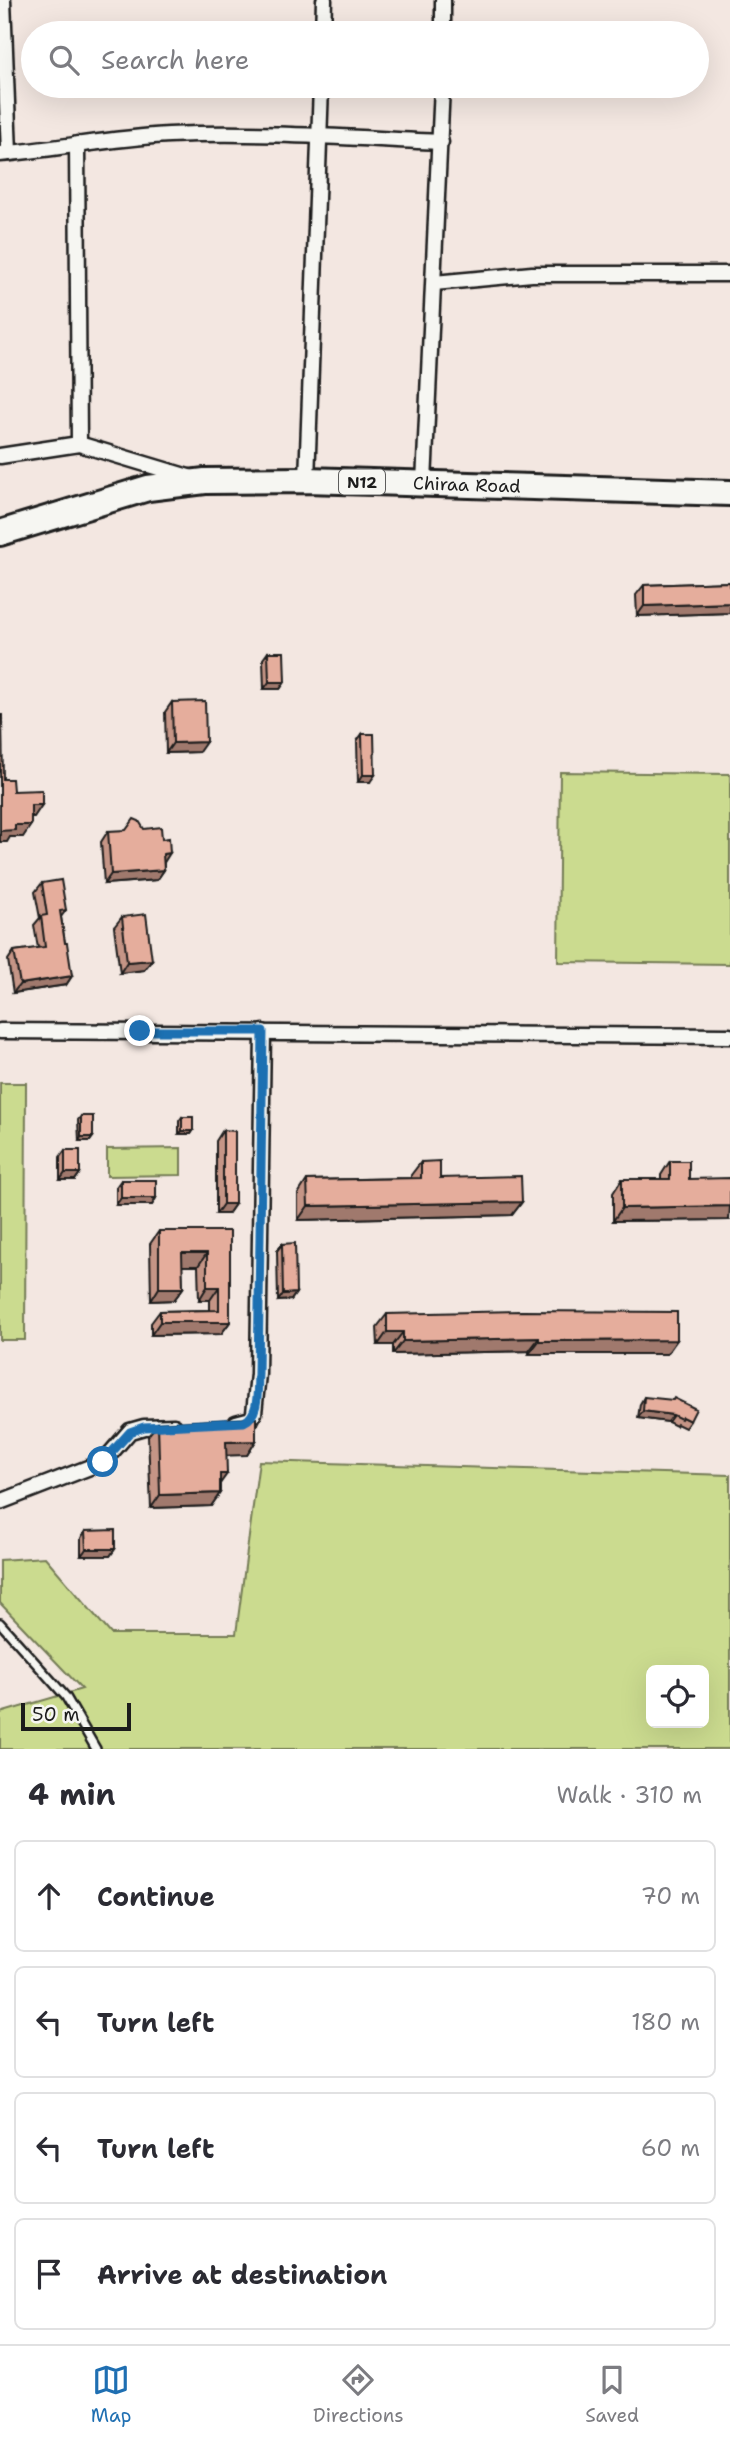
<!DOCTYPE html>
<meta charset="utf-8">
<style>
:root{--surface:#fff;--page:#f2f2f3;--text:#2b2b33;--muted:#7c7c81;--line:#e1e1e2;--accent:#1f6fb2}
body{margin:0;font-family:"Shantell Sans",sans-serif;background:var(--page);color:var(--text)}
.controls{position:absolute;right:21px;bottom:21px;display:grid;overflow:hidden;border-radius:10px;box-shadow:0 7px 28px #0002}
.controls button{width:63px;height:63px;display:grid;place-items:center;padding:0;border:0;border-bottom:2px solid var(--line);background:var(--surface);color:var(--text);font:35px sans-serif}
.scale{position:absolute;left:21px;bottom:18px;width:110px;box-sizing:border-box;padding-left:7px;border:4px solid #1c1c1c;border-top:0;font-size:19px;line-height:24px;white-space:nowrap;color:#1c1c1c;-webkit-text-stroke:5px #f6f6f2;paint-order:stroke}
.stop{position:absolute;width:21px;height:21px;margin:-16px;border:5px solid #1f6fb2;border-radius:50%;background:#fff}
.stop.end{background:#1f6fb2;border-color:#fff;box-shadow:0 2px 7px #0008}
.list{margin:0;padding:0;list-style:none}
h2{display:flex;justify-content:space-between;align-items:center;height:91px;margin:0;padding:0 28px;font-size:30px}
h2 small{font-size:23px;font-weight:400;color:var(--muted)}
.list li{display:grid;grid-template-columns:46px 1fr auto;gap:21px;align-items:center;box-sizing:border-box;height:112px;margin:0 14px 14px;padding:0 14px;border:2px solid var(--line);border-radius:10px}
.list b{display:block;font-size:26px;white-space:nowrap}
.list em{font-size:23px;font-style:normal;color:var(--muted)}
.icon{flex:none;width:38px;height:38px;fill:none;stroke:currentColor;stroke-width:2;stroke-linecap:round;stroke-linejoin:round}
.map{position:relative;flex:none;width:730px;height:1749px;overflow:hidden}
.search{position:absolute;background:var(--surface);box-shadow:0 7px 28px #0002;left:21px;right:21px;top:21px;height:77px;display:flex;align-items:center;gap:18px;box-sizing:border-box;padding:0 24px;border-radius:38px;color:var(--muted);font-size:26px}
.sheet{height:595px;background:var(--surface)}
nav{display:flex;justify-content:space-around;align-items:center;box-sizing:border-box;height:98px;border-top:2px solid var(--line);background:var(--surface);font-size:19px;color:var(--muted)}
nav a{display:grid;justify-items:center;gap:4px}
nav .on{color:var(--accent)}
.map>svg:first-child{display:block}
</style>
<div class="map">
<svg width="730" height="1749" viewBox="0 0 730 1749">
<rect width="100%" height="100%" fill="#f3e7e1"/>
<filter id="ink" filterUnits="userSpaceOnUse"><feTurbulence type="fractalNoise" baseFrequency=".0143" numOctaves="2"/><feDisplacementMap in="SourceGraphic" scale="14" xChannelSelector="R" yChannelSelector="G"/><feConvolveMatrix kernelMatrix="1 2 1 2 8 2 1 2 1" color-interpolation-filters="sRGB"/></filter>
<g filter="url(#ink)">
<g fill="#cbdb8f" stroke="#747c56" stroke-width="2" fill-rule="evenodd">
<path d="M560,772L730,774V964L558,962Z"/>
<path d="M0,1083H26L25,1340H0Z"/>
<path d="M181,1148V1175L107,1176V1149Z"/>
<path d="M259,1461L730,1475V1749H0V1713L82,1689L0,1603V1560L45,1557L111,1634H236ZM651,1670H704V1723H651Z"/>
</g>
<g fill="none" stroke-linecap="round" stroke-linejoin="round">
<defs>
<path id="service" d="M0,1623L66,1697L96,1749"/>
<g id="minor">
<path d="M3,0L9,153"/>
<path d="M323,33L324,0"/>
<path d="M443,33V0"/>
<path d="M77,144L79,444"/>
<path d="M0,154C57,149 112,138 169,135C259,131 351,138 441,142"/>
<path d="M434,283L532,274H730"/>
<path d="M0,456L79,444L192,478"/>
<path d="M307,480L321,86"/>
<path d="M424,483L442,86"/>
<path d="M0,1031L730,1036"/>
<path d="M236,1423L251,1419L254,1413L258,1374L263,1032"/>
<path d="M0,1502L103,1462L130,1431L144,1427L174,1426"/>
</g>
<g id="trunk">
<path id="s1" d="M0,533L148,488L205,481L307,480L730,493"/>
</g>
</defs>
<use href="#service" stroke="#1c1c1c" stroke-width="12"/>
<use href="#minor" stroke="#1c1c1c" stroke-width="19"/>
<use href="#trunk" stroke="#1c1c1c" stroke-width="30"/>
<use href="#service" stroke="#f6f6f2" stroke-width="7"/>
<use href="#minor" stroke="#f6f6f2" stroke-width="14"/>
<use href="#trunk" stroke="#f6f6f2" stroke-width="24"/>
</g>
<g fill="#c59586" stroke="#1c1c1c" stroke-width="2">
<path d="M730,582V613L637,616L636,595L644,585Z"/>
<path d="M268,652L285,682L280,689H264L263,659Z"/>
<path d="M172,702L199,752L166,753L165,712Z"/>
<path d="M362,734L370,782H358L357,741Z"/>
<path d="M108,831L164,863V870L157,880L104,884L101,842Z"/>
<path d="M42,883L66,910L61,917L65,943L72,976L66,985L13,993L8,960L14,951L38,948L34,925L40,918L35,892Z"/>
<path d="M122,917L152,960L144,970L120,973L114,927Z"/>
<path d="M81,1116L93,1137L90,1141H79L78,1120Z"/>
<path d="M182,1117L193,1131L191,1134H179V1121Z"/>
<path d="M223,1130L235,1204L228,1214H216V1141Z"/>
<path d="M65,1150L80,1173L75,1180H60V1157Z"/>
<path d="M670,1161L689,1179L729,1220L613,1221V1193L622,1179H661V1175Z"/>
<path d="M421,1162L440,1178L522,1202L512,1215L298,1220V1194L307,1180L411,1178V1175Z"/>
<path d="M121,1180L156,1198L152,1205H116V1187Z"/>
<path d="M159,1231H230V1322L221,1334L151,1335V1323L160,1311L210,1310V1300H199L198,1266H182L183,1288L174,1300L151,1301L150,1244Z"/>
<path d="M282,1244L296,1293L291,1300L278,1301L277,1251Z"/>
<path d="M387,1314L667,1354H529V1351L393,1354V1345H378L377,1327Z"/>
<path d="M644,1397L690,1421L685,1428L677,1424L676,1426L668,1422L638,1418L640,1404Z"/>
<path d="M158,1423L256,1441L247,1455H226L220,1484V1493L211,1506L151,1508L148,1436Z"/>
<path d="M85,1531L115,1549L110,1556H81V1538Z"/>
</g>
<g fill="#a0796d" stroke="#1c1c1c" stroke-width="2">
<path d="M730,603V613L637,616L644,606Z"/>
<path d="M269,682H285L280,689H264Z"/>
<path d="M206,742L199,752L166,753L173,743Z"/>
<path d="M363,775H375L370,782H358Z"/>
<path d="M31,805H42L34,817H23Z"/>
<path d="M15,825H31L23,837H10L7,842H0V831Z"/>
<path d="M170,853L163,864V854Z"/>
<path d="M164,870L157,880L104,884L111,874Z"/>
<path d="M152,960L144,970L120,973L127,962Z"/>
<path d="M72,976L66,985L13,993L20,984Z"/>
<path d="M182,1131H193L191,1134H179Z"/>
<path d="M81,1137H93L90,1141H79Z"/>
<path d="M65,1173H80L75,1180H60Z"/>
<path d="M121,1198H156L152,1205H116Z"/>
<path d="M522,1202L512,1215L298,1220L308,1206Z"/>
<path d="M223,1204H235L228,1214H216Z"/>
<path d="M730,1206L729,1220L613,1221L622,1208Z"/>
<path d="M182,1253H207L198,1266H174Z"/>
<path d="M207,1287H219L210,1300H199Z"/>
<path d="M159,1288H183L174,1300L151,1301Z"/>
<path d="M296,1293L291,1300L278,1301L283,1294Z"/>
<path d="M160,1322H230L221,1334L151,1335Z"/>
<path d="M387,1332H403L393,1345H378Z"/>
<path d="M539,1338L529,1351L393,1354L403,1341Z"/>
<path d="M677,1340L667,1354H529L539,1341Z"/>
<path d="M643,1411L673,1415L668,1422L638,1418Z"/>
<path d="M256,1441L247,1455L216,1456L226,1442Z"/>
<path d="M220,1474H227L217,1488Z"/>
<path d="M220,1493L211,1506L151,1508L160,1495Z"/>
<path d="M86,1549H115L110,1556H81Z"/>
</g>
<g fill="#e5ad9c" stroke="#1c1c1c" stroke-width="2">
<path d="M730,582V603L644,606V585Z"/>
<path d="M268,652H284L285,682H269Z"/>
<path d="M205,701L206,742L173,743L172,702Z"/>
<path d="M0,715H2L3,779H12L13,791L42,790V805H31V825H15V830L0,831Z"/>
<path d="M362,734H374L375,775H363Z"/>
<path d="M134,819L139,821L144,829L161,827L162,839L169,838L170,853L163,854L164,870L111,874L108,831L126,830Z"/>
<path d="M61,880L66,910L60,911L65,943H67L72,976L20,984L14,951L45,947L41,916L47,915L42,883Z"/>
<path d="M146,914L152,960L127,962L122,917Z"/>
<rect x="81" y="1116" width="12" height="21"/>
<rect x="182" y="1117" width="11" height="14"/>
<path d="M223,1130L235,1131V1204H223Z"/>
<rect x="65" y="1150" width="15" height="23"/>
<path d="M440,1161V1178L521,1176L522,1202L308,1206L307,1180L421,1178V1162Z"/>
<path d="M670,1161H689V1179L730,1178V1206L622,1208V1179H670Z"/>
<rect x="121" y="1180" width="35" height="18"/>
<path d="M159,1231H230V1322H160V1311L219,1310V1287H207V1253H182L183,1288H159Z"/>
<path d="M295,1243L296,1293L283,1294L282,1244Z"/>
<path d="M522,1311L677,1312V1340L539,1341V1338L403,1341V1332H387V1314Z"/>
<path d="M644,1397L673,1400L674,1398L696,1409L690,1421L682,1417L681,1419L673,1415L643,1411Z"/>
<path d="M256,1418V1441L226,1442L227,1474H220V1493L160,1495L158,1423Z"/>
<path d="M115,1530V1549H86L85,1531Z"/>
</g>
</g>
<g fill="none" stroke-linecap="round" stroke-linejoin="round" filter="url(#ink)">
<path stroke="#1f6fb2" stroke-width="9" d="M103,1462L130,1432L144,1427L244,1422C260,1415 257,1389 258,1374L263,1031H140"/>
</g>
<g text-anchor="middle" stroke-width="7" stroke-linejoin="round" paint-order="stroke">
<rect fill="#f6f6f2" stroke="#5d5d5c" stroke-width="2" x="339" y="469.5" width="46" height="25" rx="5"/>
<g font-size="16" font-weight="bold" fill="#1c1c1c">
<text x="362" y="488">N12</text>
</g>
<g font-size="18" fill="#1c1c1c" stroke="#f6f6f2">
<text dy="6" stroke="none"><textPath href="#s1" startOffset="474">Chiraa Road</textPath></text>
</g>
</g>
</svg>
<div class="controls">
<button><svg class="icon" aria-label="locate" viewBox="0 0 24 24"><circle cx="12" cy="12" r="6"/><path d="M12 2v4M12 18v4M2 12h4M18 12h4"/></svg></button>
</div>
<div class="scale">50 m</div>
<div class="stop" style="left:103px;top:1462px"></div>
<div class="stop end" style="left:140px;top:1031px"></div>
<div class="search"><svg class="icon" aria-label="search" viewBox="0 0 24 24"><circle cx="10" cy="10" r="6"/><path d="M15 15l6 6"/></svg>Search here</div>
</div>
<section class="sheet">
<h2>4 min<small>Walk · 310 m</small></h2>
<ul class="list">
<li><svg class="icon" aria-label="ahead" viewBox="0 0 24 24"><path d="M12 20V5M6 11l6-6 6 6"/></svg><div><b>Continue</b></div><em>70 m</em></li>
<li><svg class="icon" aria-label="left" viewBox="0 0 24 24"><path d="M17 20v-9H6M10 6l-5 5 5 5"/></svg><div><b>Turn left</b></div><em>180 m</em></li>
<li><svg class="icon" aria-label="left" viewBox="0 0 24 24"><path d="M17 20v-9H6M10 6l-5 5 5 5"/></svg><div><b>Turn left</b></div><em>60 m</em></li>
<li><svg class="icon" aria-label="arrive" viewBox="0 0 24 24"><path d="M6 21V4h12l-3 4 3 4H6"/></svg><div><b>Arrive at destination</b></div></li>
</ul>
</section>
<nav>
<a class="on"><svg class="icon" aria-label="map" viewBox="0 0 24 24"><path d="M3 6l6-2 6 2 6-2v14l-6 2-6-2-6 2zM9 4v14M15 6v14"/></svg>Map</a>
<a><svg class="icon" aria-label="directions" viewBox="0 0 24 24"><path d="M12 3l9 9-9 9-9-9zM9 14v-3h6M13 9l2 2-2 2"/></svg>Directions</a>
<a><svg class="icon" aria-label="saved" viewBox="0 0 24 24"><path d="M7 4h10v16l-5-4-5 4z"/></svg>Saved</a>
</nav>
